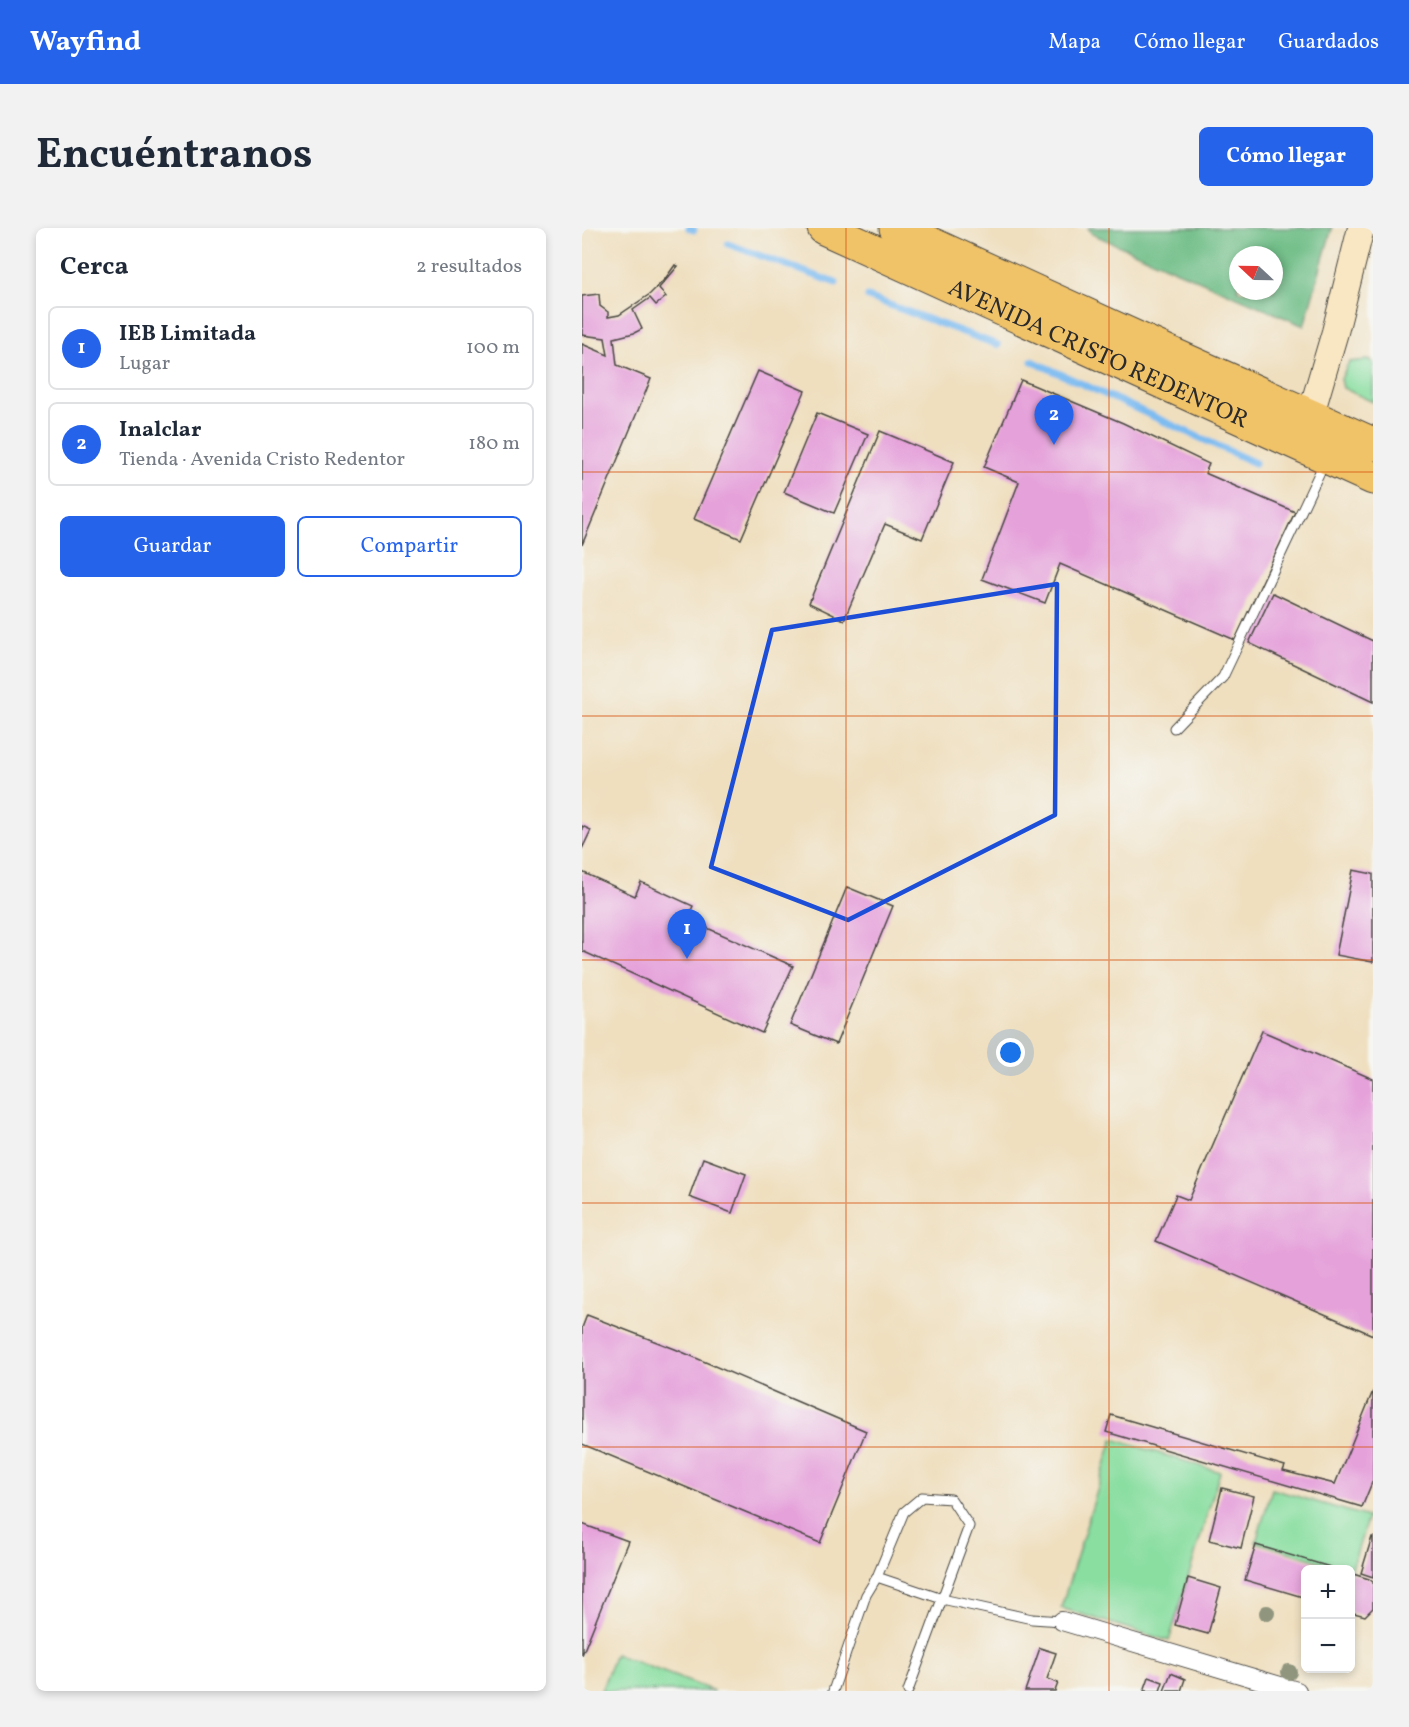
<!DOCTYPE html>
<html lang="es">
<meta charset="utf-8">
<style>
:root{--surface:#fff;--page:#f2f2f3;--text:#1f2937;--muted:#747a83;--line:#e0e1e3;--accent:#2563eb}
body{margin:0;font-family:Vollkorn,serif;background:var(--page);color:var(--text)}
.controls{position:absolute;right:18px;bottom:18px;display:grid;overflow:hidden;border-radius:9px;box-shadow:0 3px 9px #0003}
.controls button{width:54px;height:54px;display:grid;place-items:center;padding:0;border:0;border-bottom:2px solid var(--line);background:var(--surface);color:var(--text);font:30px sans-serif}
.compass{position:absolute;left:647px;top:18px;width:54px;height:54px;border-radius:50%;background:var(--surface);box-shadow:0 3px 9px #0003;rotate:292deg}
.you{position:absolute;left:429px;top:825px;width:21px;height:21px;margin:-15px;border:4px solid #fff;border-radius:50%;background:#1a73e8;box-shadow:0 0 0 9px #1a73e833}
.badge{display:grid;place-items:center;width:39px;height:39px;border-radius:50%;background:var(--accent);color:#fff;font-size:20px;font-weight:700}
.pin{position:absolute;translate:-50% -50px;filter:drop-shadow(0 2px 3px #0008)}
.pin::after{content:'';position:absolute;top:32px;width:21px;height:18px;background:inherit;clip-path:polygon(0 0,100% 0,50% 100%)}
.list{margin:0;padding:0;list-style:none}
h2{display:flex;justify-content:space-between;align-items:center;height:78px;margin:0;padding:0 24px;font-size:26px}
h2 small{font-size:20px;font-weight:400;color:var(--muted)}
.list li{display:grid;grid-template-columns:39px 1fr auto;gap:18px;align-items:center;box-sizing:border-box;height:84px;margin:0 12px 12px;padding:0 12px;border:2px solid var(--line);border-radius:9px}
.list b{display:block;font-size:22px;white-space:nowrap}
.list p{margin:0;font-size:20px;white-space:nowrap;color:var(--muted)}
.list em{font-size:20px;font-style:normal;color:var(--muted)}
.actions{display:flex;gap:12px;padding:18px 24px}
.actions a{flex:1;padding:14px 0;border:2px solid var(--accent);border-radius:9px;text-align:center;font-size:21px;color:var(--accent)}
.actions .main{background:var(--accent);color:#fff}
.map{position:relative;flex:none;width:791px;height:1463px;overflow:hidden;border-radius:9px}
header{display:flex;align-items:center;gap:36px;box-sizing:border-box;height:84px;padding:0 30px;background:var(--accent);color:#fff}
header strong{font-size:28px}
nav{display:flex;gap:33px;margin-inline-start:auto;font-size:21px}
.intro{display:flex;align-items:center;justify-content:space-between;box-sizing:border-box;height:144px;padding:0 36px}
h1{margin:0;font-size:42px}
.button{padding:15px 27px;border-radius:9px;background:var(--accent);color:#fff;font-size:21px;font-weight:700}
main{display:flex;gap:36px;padding:0 36px}
aside{flex:1;background:var(--surface);border-radius:9px;box-shadow:0 3px 9px #0003}
.map>svg:first-child{display:block}
</style>
<header>
<strong>Wayfind</strong>
<nav><a>Mapa</a><a>Cómo llegar</a><a>Guardados</a></nav>
</header>
<div class="intro"><h1>Encuéntranos</h1><a class="button">Cómo llegar</a></div>
<main>
<aside>
<h2>Cerca<small>2 resultados</small></h2>
<ul class="list">
<li><span class="badge">1</span><div><b>IEB Limitada</b><p>Lugar</p></div><em>100 m</em></li>
<li><span class="badge">2</span><div><b>Inalclar</b><p>Tienda · Avenida Cristo Redentor</p></div><em>180 m</em></li>
</ul>
<div class="actions"><a class="main">Guardar</a><a>Compartir</a></div>
</aside>
<div class="map">
<svg width="791" height="1463" viewBox="0 0 791 1463">
<rect width="100%" height="100%" fill="#f6f6f2"/>
<filter id="ink" filterUnits="userSpaceOnUse"><feTurbulence type="fractalNoise" baseFrequency=".0167" numOctaves="2"/><feDisplacementMap in="SourceGraphic" scale="12" xChannelSelector="R" yChannelSelector="G"/><feConvolveMatrix kernelMatrix="1 2 1 2 8 2 1 2 1" color-interpolation-filters="sRGB"/></filter>
<filter id="wash" filterUnits="userSpaceOnUse"><feTurbulence type="fractalNoise" baseFrequency=".008" numOctaves="4" result="noise"/><feDisplacementMap in="SourceGraphic" scale="24" xChannelSelector="R" yChannelSelector="G"/><feGaussianBlur stdDeviation="1.35" result="paint"/><feColorMatrix in="noise" values="0 0 0 0 0 0 0 0 0 0 0 0 0 0 0 0 0 1.4 0 .05"/><feComposite in="paint" operator="in"/></filter>
<g filter="url(#wash)">
<rect width="100%" height="100%" fill="#efdfbf"/>
<g fill="#89dea0" stroke="#5a8466" stroke-width="1.5">
<path d="M786,132L791,134V174L761,160L759,151L767,134Z"/>
<path d="M531,1211L638,1244L587,1413L479,1380Z"/>
<path d="M690,1261L786,1289L769,1343L674,1314Z"/>
<path d="M33,1426L132,1463H19Z"/>
</g>
<path fill="#6ebd86" stroke="#4c7458" stroke-width="1.5" fill-rule="evenodd" d="M506,0H750L722,98L510,6ZM656,27H692V63H656Z"/>
<g fill="none" stroke-linecap="round" stroke-linejoin="round">
<g stroke="#7dbcf1" stroke-width="7">
<path d="M107,0L112,2"/>
<path d="M146,16L254,55"/>
<path d="M286,69L416,117"/>
<path d="M450,133L673,235"/>
</g>
</g>
<g id="blocks">
<g fill="#e5a1da">
<path d="M93,37L96,38L77,60L84,69L74,77L68,70L51,82L60,101L52,105L32,110L35,137L69,151L0,317V116L26,127L23,110L0,107V68L17,66L18,78L26,84V89L37,87L68,66L83,51Z"/>
<path d="M176,143L223,163L159,311L112,291Z"/>
<path d="M439,152L541,195L627,236L623,245L713,284L653,412L478,336L463,375L400,351L437,254L402,239Z"/>
<path d="M235,185L286,206L252,285L202,264Z"/>
<path d="M298,203L372,234L340,311L303,296L262,392L227,375Z"/>
<path d="M691,365L791,413V474L667,415Z"/>
<path d="M0,598L9,602L0,621Z"/>
<path d="M771,642L791,646V734L754,727Z"/>
<path d="M0,644L53,668L59,654L111,678L105,691L211,738L180,805L0,723Z"/>
<path d="M265,659L311,678L254,816L208,797Z"/>
<path d="M680,803L791,851V1107L574,1013L594,967L607,972Z"/>
<path d="M121,930L164,946L150,985L107,969Z"/>
<path d="M5,1087L93,1121L284,1203L238,1315L0,1216V1100Z"/>
<path d="M791,1163V1252L780,1279L524,1204L529,1187L703,1238L701,1243L753,1256Z"/>
<path d="M640,1260L672,1268L659,1320L627,1312Z"/>
<path d="M0,1296L46,1313L0,1427Z"/>
<path d="M790,1309H791V1349L779,1345Z"/>
<path d="M674,1317L755,1341V1342H724V1370L663,1352Z"/>
<path d="M768,1345L787,1351L791,1354V1380L783,1388L768,1384Z"/>
<path d="M606,1350L639,1360L626,1406L593,1397Z"/>
<path d="M458,1420L474,1425L465,1451L476,1455L473,1463H443Z"/>
<path d="M589,1445L603,1451L599,1463H582Z"/>
<path d="M567,1449L581,1454L578,1463H562Z"/>
</g>
</g>
</g>
<g filter="url(#ink)">
<use href="#blocks" fill-opacity="0" stroke="#484641" stroke-width="1.5"/>
<g fill="none" stroke-linecap="round" stroke-linejoin="round">
<defs>
<g id="lane">
<path d="M592,500L641,449L743,233"/>
<path d="M251,1463L284,1367L295,1349L360,1371L387,1298L369,1271L340,1269L322,1284L295,1349"/>
<path d="M326,1463L360,1371L450,1391L480,1393"/>
</g>
<path id="street" d="M480,1393L715,1463"/>
<path id="secondary" d="M728,189L753,104L779,0"/>
<g id="highway">
<path id="s1" d="M242,0L791,250"/>
<path d="M314,0L594,128L791,216"/>
</g>
</defs>
<use href="#lane" stroke="#484641" stroke-width="11"/>
<use href="#street" stroke="#484641" stroke-width="20"/>
<use href="#secondary" stroke="#484641" stroke-width="28"/>
<use href="#highway" stroke="#484641" stroke-width="35"/>
<use href="#lane" stroke="#fff" stroke-width="9"/>
<use href="#street" stroke="#fff" stroke-width="18"/>
<use href="#secondary" stroke="#f9e7c3" stroke-width="26"/>
<use href="#highway" stroke="#f1c369" stroke-width="33"/>
</g>
<g fill="#90957e">
<circle cx="685" cy="1385" r="8"/>
<circle cx="707" cy="1444" r="8"/>
</g>
</g>
<path fill="none" stroke="#1d4ed8" stroke-width="4.5" stroke-linejoin="round" d="M475,356L473,587L266,692L129,639L190,402Z"/>
<path fill="none" stroke="#d5540f" stroke-width="1.5" stroke-opacity="0.55" d="M264,0V1463M527,0V1463M0,244H791M0,488H791M0,732H791M0,975H791M0,1219H791"/>
<g text-anchor="middle" stroke-width="6" stroke-linejoin="round" paint-order="stroke">
<g font-size="24" fill="#2b2b2b" stroke="#f6f6f2">
<text dy="8" stroke="none"><textPath href="#s1" startOffset="302">AVENIDA CRISTO REDENTOR</textPath></text>
</g>
</g>
</svg>
<div class="controls">
<button>+</button>
<button>−</button>
</div>
<svg class="compass" viewBox="-18 -18 36 36"><path d="M0-13l5 13h-10z" fill="#e53935"/><path d="M0 13l5-13h-10z" fill="#747a83"/></svg>
<div class="you"></div>
<div class="pin badge" style="left:105px;top:731px">1</div>
<div class="pin badge" style="left:472px;top:217px">2</div>
</div>
</main>
